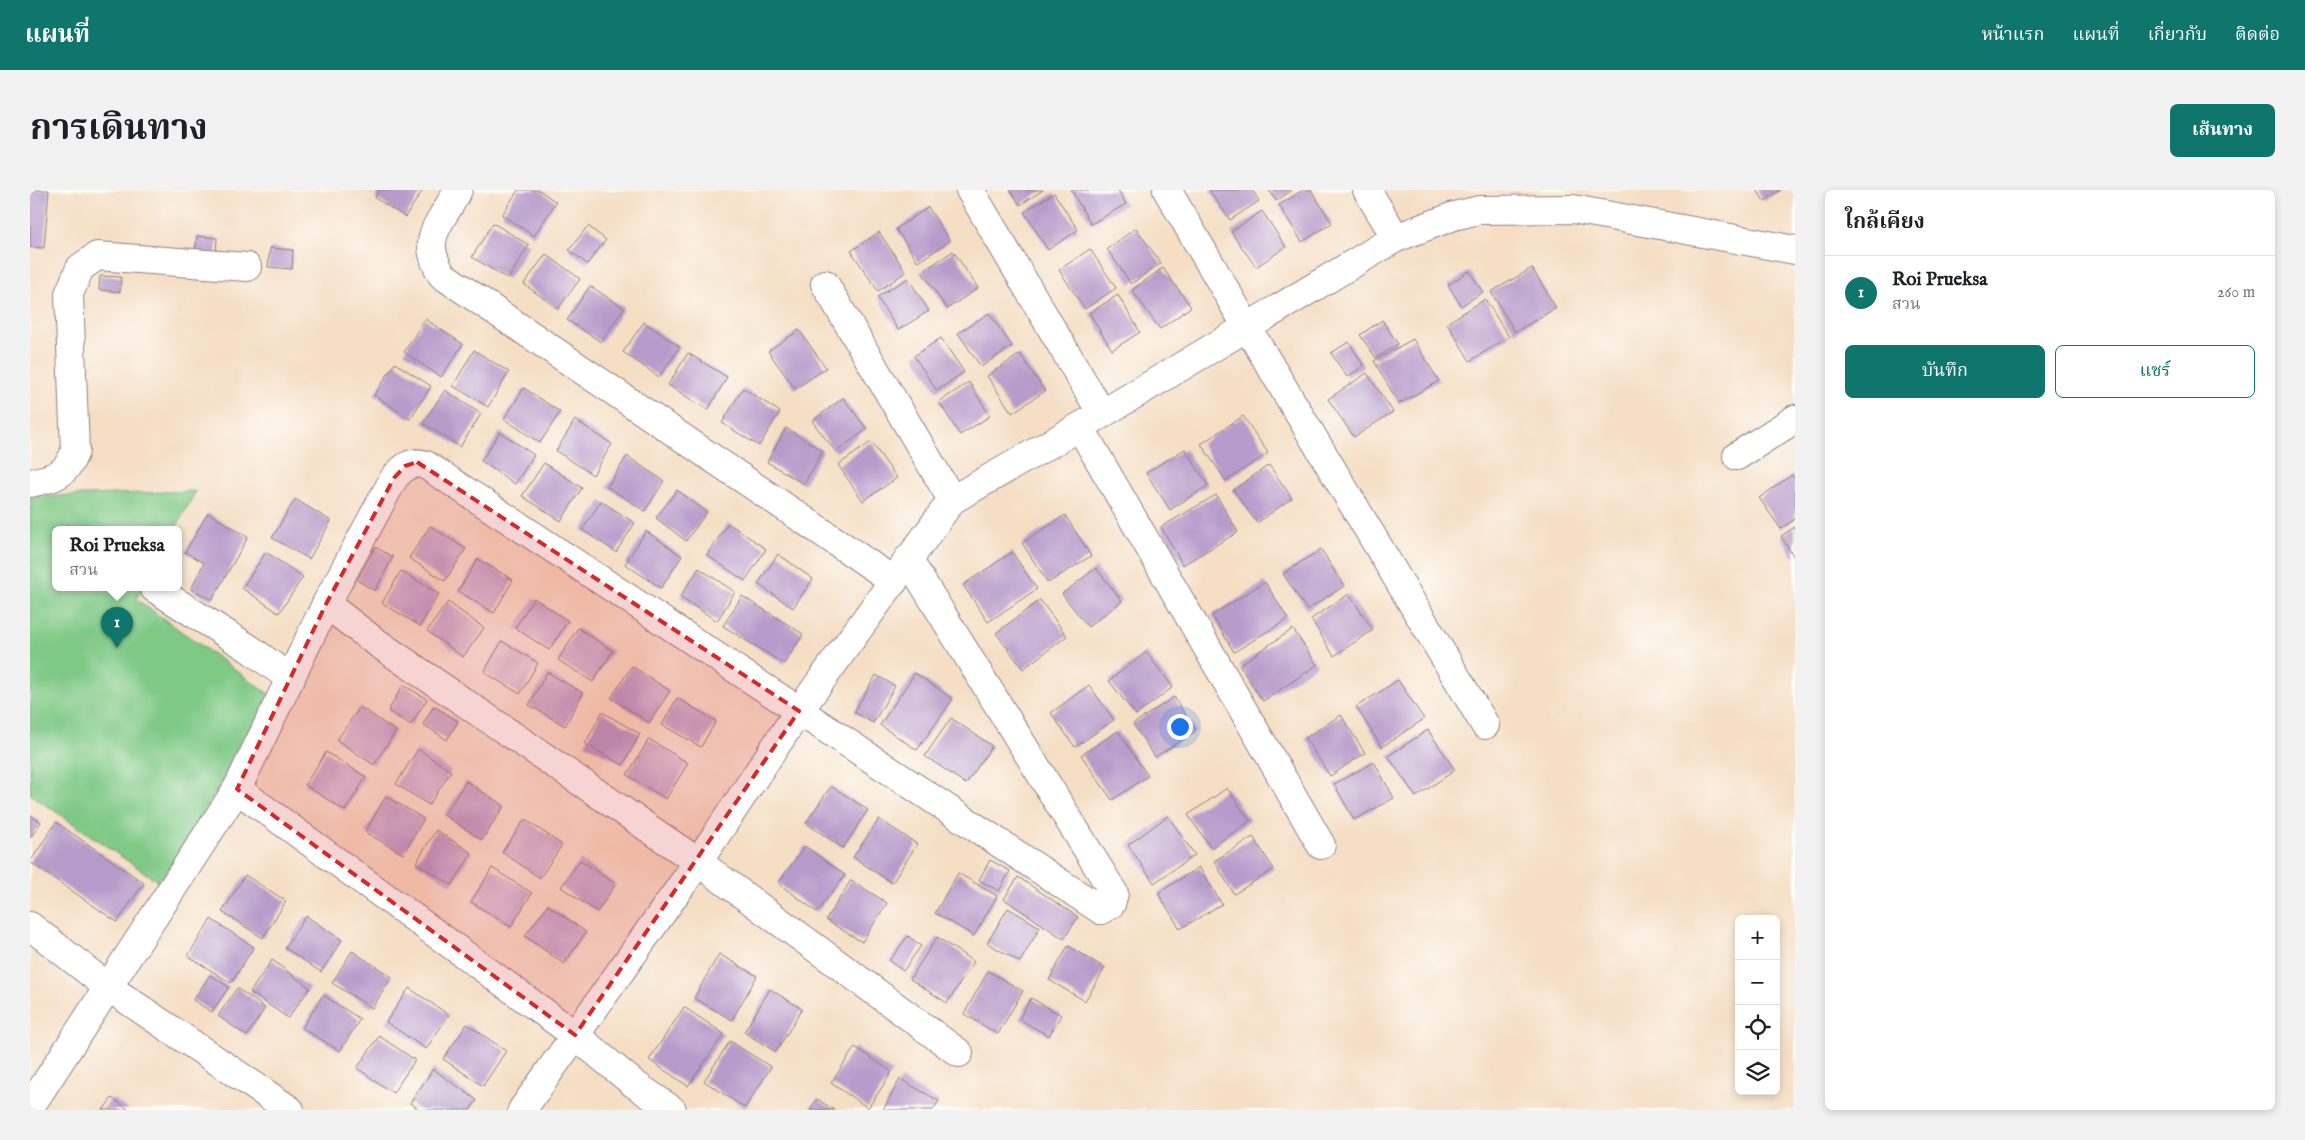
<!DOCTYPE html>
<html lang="th">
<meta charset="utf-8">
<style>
:root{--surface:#fff;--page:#f2f2f2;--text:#202124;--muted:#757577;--line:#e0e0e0;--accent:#0f766e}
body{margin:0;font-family:"IM FELL English","Noto Serif Thai",serif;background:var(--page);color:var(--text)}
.controls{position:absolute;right:15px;bottom:15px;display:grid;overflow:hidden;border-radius:8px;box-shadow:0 2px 8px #0003}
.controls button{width:45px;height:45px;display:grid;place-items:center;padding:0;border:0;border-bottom:1px solid var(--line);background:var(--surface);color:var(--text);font:25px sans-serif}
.you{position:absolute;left:1149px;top:536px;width:18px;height:18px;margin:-12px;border:4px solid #fff;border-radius:50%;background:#1a73e8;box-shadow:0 0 0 8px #1a73e833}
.badge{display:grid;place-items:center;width:32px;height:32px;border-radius:50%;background:var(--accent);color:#fff;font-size:16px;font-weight:700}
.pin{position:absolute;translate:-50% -41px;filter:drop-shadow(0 1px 2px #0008)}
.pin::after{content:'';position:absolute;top:26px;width:18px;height:15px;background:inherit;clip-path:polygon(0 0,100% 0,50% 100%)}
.popup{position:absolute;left:22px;top:336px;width:130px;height:65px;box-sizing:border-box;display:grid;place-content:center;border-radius:8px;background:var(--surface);filter:drop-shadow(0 1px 4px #0005);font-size:16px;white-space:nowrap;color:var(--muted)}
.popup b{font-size:19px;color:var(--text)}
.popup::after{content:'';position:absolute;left:50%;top:100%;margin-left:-10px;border:10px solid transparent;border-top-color:var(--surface)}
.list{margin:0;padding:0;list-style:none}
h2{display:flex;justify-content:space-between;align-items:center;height:65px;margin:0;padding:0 20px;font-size:21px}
h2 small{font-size:16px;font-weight:400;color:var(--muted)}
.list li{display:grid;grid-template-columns:32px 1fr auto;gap:15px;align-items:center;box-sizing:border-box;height:75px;padding:0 20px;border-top:1px solid var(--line)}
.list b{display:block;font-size:19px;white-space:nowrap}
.list p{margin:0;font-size:16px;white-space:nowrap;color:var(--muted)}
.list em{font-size:16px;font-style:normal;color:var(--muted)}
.actions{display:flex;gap:10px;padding:15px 20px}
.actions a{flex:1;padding:11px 0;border:1px solid var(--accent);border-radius:8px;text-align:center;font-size:18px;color:var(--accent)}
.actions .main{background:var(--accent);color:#fff}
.icon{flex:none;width:28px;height:28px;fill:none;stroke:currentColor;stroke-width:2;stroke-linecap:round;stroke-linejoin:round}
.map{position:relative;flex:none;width:1765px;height:920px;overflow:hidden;border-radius:8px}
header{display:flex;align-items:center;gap:30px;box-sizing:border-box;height:70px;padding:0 25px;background:var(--accent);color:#fff}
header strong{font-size:24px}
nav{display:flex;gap:28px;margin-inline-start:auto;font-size:18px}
.intro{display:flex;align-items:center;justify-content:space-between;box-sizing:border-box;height:120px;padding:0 30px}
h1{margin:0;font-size:35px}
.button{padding:12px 22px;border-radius:8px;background:var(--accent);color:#fff;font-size:18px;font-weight:700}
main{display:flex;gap:30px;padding:0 30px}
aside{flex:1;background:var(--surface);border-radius:8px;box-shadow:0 2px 8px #0003}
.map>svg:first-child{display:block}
</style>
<header>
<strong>แผนที่</strong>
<nav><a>หน้าแรก</a><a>แผนที่</a><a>เกี่ยวกับ</a><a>ติดต่อ</a></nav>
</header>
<div class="intro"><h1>การเดินทาง</h1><a class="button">เส้นทาง</a></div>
<main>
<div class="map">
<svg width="1765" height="920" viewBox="0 0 1765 920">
<rect width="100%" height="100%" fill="#fdfcf7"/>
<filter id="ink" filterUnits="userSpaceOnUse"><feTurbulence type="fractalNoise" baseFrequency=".02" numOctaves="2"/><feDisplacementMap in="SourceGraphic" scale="10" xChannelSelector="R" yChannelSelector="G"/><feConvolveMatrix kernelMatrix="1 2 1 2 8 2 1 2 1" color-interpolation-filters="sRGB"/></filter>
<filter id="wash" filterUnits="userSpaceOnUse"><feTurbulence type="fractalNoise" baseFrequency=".0096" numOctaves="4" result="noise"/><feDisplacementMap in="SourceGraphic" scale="20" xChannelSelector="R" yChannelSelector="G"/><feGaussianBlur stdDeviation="1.12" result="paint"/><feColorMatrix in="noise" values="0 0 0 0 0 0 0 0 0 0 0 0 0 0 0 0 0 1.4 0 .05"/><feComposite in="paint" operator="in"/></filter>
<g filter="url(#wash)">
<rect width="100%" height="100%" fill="#f5dec4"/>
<path fill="#7fc986" stroke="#507660" d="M166,301L145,339H26V397H113L106,409L243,507L130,693L0,604V307Z"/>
<g id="blocks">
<g fill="#b79ccb">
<path d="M0,0H19L14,58L0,57Z"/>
<path d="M349,0H393L375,27L345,8Z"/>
<path d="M488,0H509L526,12L504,46L472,25Z"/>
<path d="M980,0H1013L990,15Z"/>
<path d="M1041,0H1088L1096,14L1061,34Z"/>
<path d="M1179,0H1222L1229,11L1200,30Z"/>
<path d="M1239,0H1262L1246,11Z"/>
<path d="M1273,0H1281L1302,33L1272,52L1249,15Z"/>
<path d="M1727,0H1751L1734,11Z"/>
<path d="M1024,3L1048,40L1018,60L994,22Z"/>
<path d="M898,17L920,51L888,72L866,39Z"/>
<path d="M1232,21L1256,57L1226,77L1201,42Z"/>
<path d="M463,33L499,55L478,89L442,67Z"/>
<path d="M558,36L576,50L557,74L539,60Z"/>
<path d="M1106,38L1131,73L1101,94L1077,59Z"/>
<path d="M849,42L876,82L848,101L821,61Z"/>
<path d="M167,46L187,48L186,65L165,63Z"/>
<path d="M240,58L263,60L262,79L238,77Z"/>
<path d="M1060,59L1086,98L1055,119L1029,80Z"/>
<path d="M923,61L948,98L917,119L892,82Z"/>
<path d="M516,64L550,89L528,119L494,94Z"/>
<path d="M1133,78L1161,117L1130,139L1102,100Z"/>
<path d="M1502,78L1526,118L1485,142L1461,102Z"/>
<path d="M1439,81L1453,102L1431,116L1418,95Z"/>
<path d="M70,86L91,87L90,102L69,100Z"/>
<path d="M878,88L899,121L868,140L847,107Z"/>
<path d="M560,96L594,118L571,152L537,130Z"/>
<path d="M1088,105L1110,142L1082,160L1059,123Z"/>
<path d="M1455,109L1479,147L1440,171L1417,133Z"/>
<path d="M959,123L982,156L951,177L928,143Z"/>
<path d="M395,129L433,154L411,187L374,162Z"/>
<path d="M1352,130L1368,154L1346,168L1330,145Z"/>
<path d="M614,132L650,157L629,187L593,162Z"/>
<path d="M769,140L796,178L765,199L738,161Z"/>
<path d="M911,148L934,182L907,201L884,166Z"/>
<path d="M1383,149L1409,191L1369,214L1344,171Z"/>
<path d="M1319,152L1334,176L1317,187L1301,163Z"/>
<path d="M444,160L479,182L458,217L423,196Z"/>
<path d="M658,163L697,187L678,220L638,195Z"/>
<path d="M990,164L1015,201L982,223L957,186Z"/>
<path d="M365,173L401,196L380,229L344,205Z"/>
<path d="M1337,183L1363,222L1324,247L1298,209Z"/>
<path d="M939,192L960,226L930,245L909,212Z"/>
<path d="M494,198L530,222L510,253L474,229Z"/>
<path d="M713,198L750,222L729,256L692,233Z"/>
<path d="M415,200L451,224L430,257L393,233Z"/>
<path d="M813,208L837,239L806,262L782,231Z"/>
<path d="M1213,226L1238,263L1196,291L1171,254Z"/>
<path d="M545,230L582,254L563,285L526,261Z"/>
<path d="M756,238L793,261L774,294L737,272Z"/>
<path d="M470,242L504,265L485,294L451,271Z"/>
<path d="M841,252L867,288L833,311L808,275Z"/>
<path d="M1155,259L1178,295L1140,320L1116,283Z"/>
<path d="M597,266L634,291L615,321L577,297Z"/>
<path d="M514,273L552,298L531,331L492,306Z"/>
<path d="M1239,275L1262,308L1227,333L1203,300Z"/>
<path d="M1762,285L1765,289V329L1751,339L1729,308Z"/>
<path d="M647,300L677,322L656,351L626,328Z"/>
<path d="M1186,305L1208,342L1153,375L1131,337Z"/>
<path d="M265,309L301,331L279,369L242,348Z"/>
<path d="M571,311L605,333L586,362L552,340Z"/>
<path d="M178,323L218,347L182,410L161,399L174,373L155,362Z"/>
<path d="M1035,325L1061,366L1018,393L992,353Z"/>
<path d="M698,333L736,359L715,391L677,365Z"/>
<path d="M400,336L436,359L415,391L379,368Z"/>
<path d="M1765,337V369L1751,346Z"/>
<path d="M616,341L652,366L631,398L595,374Z"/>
<path d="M345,357L363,367L345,401L327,390Z"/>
<path d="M1291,359L1314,396L1277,420L1253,384Z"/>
<path d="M236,362L273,387L249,423L212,398Z"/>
<path d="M982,362L1007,399L958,432L933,395Z"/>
<path d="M748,364L783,389L763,418L728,394Z"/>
<path d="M448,369L483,390L464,423L428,401Z"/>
<path d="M669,378L705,402L687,431L650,407Z"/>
<path d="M1066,378L1092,411L1058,437L1032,404Z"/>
<path d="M371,381L409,404L390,436L352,413Z"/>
<path d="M1235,392L1258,429L1204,462L1182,425Z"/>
<path d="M1319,404L1343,440L1304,466L1281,429Z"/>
<path d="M712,406L773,444L754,474L693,436Z"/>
<path d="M504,408L538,431L519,460L485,438Z"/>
<path d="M1010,410L1037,446L993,479L966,443Z"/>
<path d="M418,412L454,438L433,467L397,441Z"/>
<path d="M548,438L583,461L563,492L528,470Z"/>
<path d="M1263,439L1287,475L1233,511L1209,475Z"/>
<path d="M472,451L508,473L490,504L454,482Z"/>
<path d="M1116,462L1143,497L1106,525L1079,491Z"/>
<path d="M602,476L640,501L619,533L581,508Z"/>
<path d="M517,482L553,503L535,536L499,515Z"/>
<path d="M885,483L923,509L887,560L850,535Z"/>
<path d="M846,485L865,496L843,533L824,522Z"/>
<path d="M1368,490L1394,529L1352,557L1326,517Z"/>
<path d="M373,495L397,509L381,535L358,521Z"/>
<path d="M1059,495L1084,530L1045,557L1021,523Z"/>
<path d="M1144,507L1166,541L1125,567L1103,534Z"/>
<path d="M647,508L686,531L671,557L632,535Z"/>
<path d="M404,516L428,531L417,550L393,534Z"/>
<path d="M330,517L366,541L344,575L307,550Z"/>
<path d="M572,522L610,544L593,575L555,554Z"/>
<path d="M1311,525L1335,563L1300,586L1275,548Z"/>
<path d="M921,528L962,556L936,594L895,566Z"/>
<path d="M1398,540L1425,580L1386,607L1358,566Z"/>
<path d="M1088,541L1118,586L1082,610L1051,565Z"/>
<path d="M619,549L658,573L636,609L597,585Z"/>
<path d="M388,559L421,581L399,615L366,594Z"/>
<path d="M296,562L336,587L315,621L275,595Z"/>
<path d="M1344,572L1364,608L1324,630L1304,594Z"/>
<path d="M436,591L474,616L452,650L414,625Z"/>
<path d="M801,596L838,620L813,658L776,633Z"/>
<path d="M1197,598L1220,631L1181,658L1158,625Z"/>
<path d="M356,606L394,629L373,664L335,642Z"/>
<path d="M0,625L11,632L0,648Z"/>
<path d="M1138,626L1165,665L1124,693L1098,655Z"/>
<path d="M495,629L532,655L510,688L472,662Z"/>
<path d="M849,629L887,654L862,693L823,667Z"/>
<path d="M26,632L114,693L87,732L0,672Z"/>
<path d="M406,640L442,663L422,695L386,673Z"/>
<path d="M1223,647L1244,679L1204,704L1184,671Z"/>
<path d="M775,656L815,685L787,722L748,693Z"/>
<path d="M550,670L586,694L567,722L531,697Z"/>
<path d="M960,670L980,681L969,701L949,690Z"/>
<path d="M1169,677L1192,714L1150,739L1128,703Z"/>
<path d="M462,678L502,703L481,737L441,712Z"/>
<path d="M928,683L967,706L944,746L905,723Z"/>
<path d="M215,685L256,711L233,748L192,722Z"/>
<path d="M988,687L1048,727L1034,749L974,709Z"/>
<path d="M821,690L857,713L832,752L796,730Z"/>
<path d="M518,715L556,742L534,774L495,746Z"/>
<path d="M978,718L1010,737L990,772L957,753Z"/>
<path d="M276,726L312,750L291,782L255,758Z"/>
<path d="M181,729L224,757L201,793L158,766Z"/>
<path d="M878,746L891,756L873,781L859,771Z"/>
<path d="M907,747L944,772L917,813L880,789Z"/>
<path d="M1038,756L1075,778L1055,811L1019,790Z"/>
<path d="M322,761L362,787L342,818L302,793Z"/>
<path d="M689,764L727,786L702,830L664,808Z"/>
<path d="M242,770L280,798L258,828L220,802Z"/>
<path d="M958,781L993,801L968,844L934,824Z"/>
<path d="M180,785L199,797L182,822L163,810Z"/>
<path d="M207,798L235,818L217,846L188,826Z"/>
<path d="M379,798L419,825L396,859L356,832Z"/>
<path d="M740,799L772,819L746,862L714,842Z"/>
<path d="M293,805L330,829L310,861L272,838Z"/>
<path d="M1001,808L1031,825L1019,846L989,829Z"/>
<path d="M654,817L694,844L658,896L619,870Z"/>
<path d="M437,834L476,861L453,896L413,869Z"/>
<path d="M349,846L385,870L363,903L327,878Z"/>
<path d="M700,851L741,877L715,918L674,891Z"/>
<path d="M825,857L862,882L838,918L801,893Z"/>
<path d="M403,879L447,910L440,920H390L380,913Z"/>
<path d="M870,889L909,911L903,920H853Z"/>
<path d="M82,908L99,920H73Z"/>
<path d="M787,909L804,920H780Z"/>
</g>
</g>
</g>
<g filter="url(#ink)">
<use href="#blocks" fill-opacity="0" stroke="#8c8080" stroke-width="1"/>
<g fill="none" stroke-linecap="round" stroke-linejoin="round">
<defs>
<g id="minor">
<path d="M428,0C410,35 389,47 412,85L864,391"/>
<path d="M940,0L1072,224"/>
<path d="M1137,0L1217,137L1455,535"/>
<path d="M1337,0L1366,48"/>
<path d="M795,94L922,310"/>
<path d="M1050,237L1291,655"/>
<path d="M1707,266L1765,229"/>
<path d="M0,293C24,288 36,286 45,261L39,104L50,78L67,66L217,77"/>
<path d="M124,398L220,459L261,489"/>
<path d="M296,414L343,450L668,672L929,863"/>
<path d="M207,599L545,845L603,893L642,920"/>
<path d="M0,736L78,797L260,920"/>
<path d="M0,917L207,599L296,414L364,288C374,277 381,270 396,275L1071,720L1081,714L1084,703L878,369"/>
<path d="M492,920L668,672L769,521L922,310L1072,224L1366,48L1424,26L1449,20L1543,19L1765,60"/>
</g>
</defs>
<use href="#minor" stroke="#8c8080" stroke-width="30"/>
<use href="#minor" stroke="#fff" stroke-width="28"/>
</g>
</g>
<path fill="#d62828" fill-opacity="0.2" stroke="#d62828" stroke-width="4" stroke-dasharray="10 6" stroke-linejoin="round" d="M387,272L769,521L545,845L207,599L296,414L364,288L375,276Z"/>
</svg>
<div class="controls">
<button>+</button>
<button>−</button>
<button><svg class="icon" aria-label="locate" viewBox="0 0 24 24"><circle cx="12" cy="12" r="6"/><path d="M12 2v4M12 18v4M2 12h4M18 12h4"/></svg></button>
<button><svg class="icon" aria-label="layers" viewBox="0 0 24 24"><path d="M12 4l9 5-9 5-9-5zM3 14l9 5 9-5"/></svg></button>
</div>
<div class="you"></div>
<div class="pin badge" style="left:87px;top:458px">1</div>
<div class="popup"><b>Roi Prueksa</b>สวน</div>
</div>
<aside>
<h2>ใกล้เคียง<small></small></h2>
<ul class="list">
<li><span class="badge">1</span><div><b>Roi Prueksa</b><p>สวน</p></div><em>260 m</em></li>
</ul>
<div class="actions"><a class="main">บันทึก</a><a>แชร์</a></div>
</aside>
</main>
